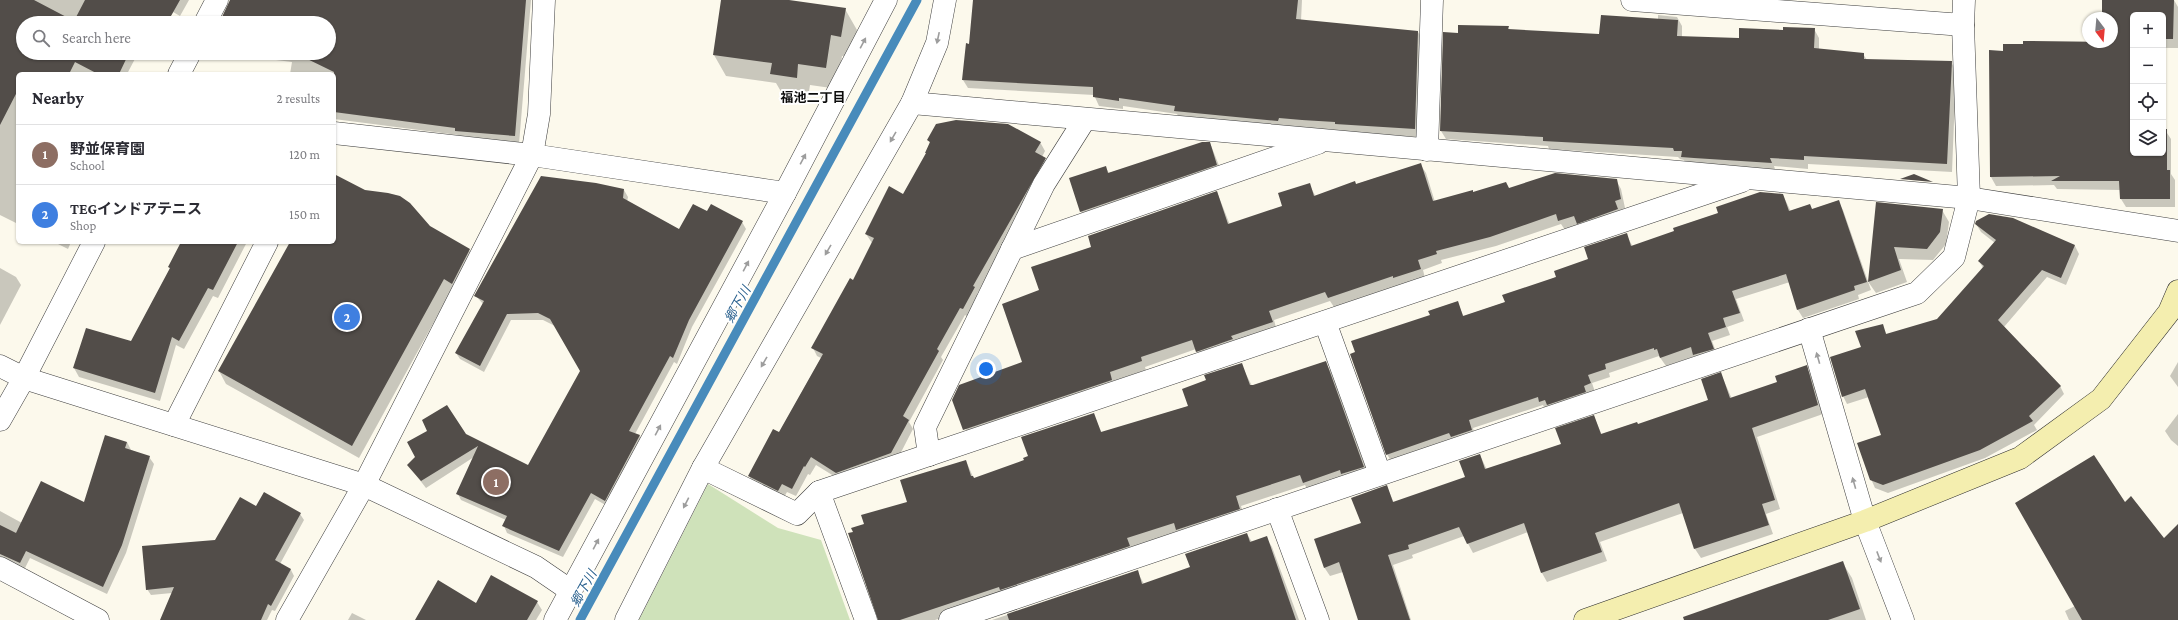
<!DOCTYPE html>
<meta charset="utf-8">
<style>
:root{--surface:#fff;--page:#f7f7f7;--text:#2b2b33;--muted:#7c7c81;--line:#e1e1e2;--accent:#d93025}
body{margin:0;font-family:"Crimson Pro","Noto Sans JP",serif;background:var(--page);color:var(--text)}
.controls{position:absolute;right:12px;top:12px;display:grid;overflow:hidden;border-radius:6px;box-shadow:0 1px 3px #0004}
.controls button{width:36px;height:36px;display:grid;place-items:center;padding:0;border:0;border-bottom:1px solid var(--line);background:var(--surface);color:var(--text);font:20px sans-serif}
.compass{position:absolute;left:2082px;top:12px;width:36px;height:36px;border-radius:50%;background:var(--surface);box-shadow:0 1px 3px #0004;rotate:164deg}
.you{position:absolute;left:986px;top:369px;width:14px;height:14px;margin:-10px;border:3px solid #fff;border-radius:50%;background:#1a73e8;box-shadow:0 0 0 6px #1a73e833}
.badge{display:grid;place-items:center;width:26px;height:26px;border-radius:50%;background:var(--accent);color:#fff;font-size:13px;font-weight:700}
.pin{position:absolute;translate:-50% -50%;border:2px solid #fff;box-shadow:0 1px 4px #0006}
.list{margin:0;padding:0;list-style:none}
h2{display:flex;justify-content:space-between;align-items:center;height:52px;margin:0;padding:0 16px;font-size:17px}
h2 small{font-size:13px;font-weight:400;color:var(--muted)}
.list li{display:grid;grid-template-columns:26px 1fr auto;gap:12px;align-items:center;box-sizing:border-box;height:60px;padding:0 16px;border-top:1px solid var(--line)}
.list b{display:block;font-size:15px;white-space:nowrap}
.list p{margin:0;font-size:13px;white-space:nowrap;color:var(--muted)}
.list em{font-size:13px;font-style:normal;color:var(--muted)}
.icon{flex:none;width:22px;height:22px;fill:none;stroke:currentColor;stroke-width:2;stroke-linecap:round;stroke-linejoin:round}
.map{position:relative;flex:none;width:2178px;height:620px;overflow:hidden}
.search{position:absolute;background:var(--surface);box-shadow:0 1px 3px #0004;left:16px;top:16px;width:320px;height:44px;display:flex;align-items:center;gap:10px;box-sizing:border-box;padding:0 14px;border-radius:22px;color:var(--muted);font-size:15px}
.panel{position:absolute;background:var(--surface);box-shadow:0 1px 3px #0004;left:16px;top:72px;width:320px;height:172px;border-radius:6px}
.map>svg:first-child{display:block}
</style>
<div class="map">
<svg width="2178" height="620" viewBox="0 0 2178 620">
<rect width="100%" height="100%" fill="#fcf9ec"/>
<path fill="#cfe2ba" d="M708,484L778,528L821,540L850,620H639Z"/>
<g fill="#0003" fill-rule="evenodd">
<path d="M0,0H189L180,16L173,12L167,23H23V53H151L147,60L137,55L127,74H18V224L0,215Z"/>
<path d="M231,0H531L519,144L461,139L458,135L334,119V74H290L292,62L252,57L249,53H329V23H227L224,17Z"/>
<path d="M722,0H783L845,9L857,30L853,57L842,56L838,89L810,85L808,98L783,95L776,83L726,76L714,55Z"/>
<path d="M974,0H1302L1301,21L1418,32L1423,40L1419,137L1340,132L1339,130L1251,126L1180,119L1177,114L1123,106V109L1099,106L1094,95L968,88L963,80L970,45Z"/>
<path d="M2103,0H2174L2178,7V48H2165V130L2171,139V174L2175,180V207H2126L2121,199L2120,190L2057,189L2054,185L1996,186L1991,177L2004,52L2024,45V42H2112V18H2103ZM2133,15H2163V153H2133Z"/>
<path d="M1658,15L1677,17L1682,26V37L1740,39L1784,31L1814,29L1819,38V50L1863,54L1867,60L1951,62L1956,71L1952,172L1808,164V169L1774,166L1776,172L1687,166L1684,160L1680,159L1678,157L1549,149L1548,146L1446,139L1441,131L1459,34L1508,27L1510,30L1600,35L1658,20Z"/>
<path d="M928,140L1040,142L1045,151L1042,157L1050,167L977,294L979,296L968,317L965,315L941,357L943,360L909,422L913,429L896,462L842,481L816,465L810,475L808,474L796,496L787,492L783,499L754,484L749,476L779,433L821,358L817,356L813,348L853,282L872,243L866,234L903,195L927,154L926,153L930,143Z"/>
<path d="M1210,143L1222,173L1086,220L1081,212L1071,179L1106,168L1109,173Z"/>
<path d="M1420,164L1426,173L1435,202L1473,193L1616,180L1621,189L1625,208L1620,210L1623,219L1565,230L1561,224L1496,246L1441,260L1442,263L1423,270L1425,278L1400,287L1399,285L1334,307L1330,301L1274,320L1277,331L1202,360L1196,349L1145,367L1146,370L1114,381L1117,389L970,439L953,400L1023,363L1040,291L1093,248L1217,192L1230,225L1283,207L1309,184L1316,197Z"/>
<path d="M334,175L469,250L476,262L451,291L359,458L226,384L219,371L291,242H334Z"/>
<path d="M624,190L628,197L627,202L680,230L707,212L742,222L746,229L692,327L677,364L674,362L635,434L640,436L644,442L609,507L595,499L563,557L507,533L504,526L506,520L461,500L458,494L474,457L426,488L408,465L466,435L528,467L581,371L555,326L543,320H511L484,372L460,359L456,353L483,304L476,296Z"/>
<path d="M1783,195L1791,212L1812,210L1838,201L1843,210L1871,290L1858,295L1859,299L1803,318L1798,310L1790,282L1736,299L1744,321L1727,327L1730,335L1712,341L1718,357L1699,363L1695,356L1666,366L1659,356L1609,373L1610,377L1592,383L1595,392L1545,410L1543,405L1473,428L1476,439L1392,463L1387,454L1431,316L1457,302L1464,317L1506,302L1589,260L1626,234L1633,247Z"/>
<path d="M1877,203L1942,210L1949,222L1946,244L1933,260L1899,259L1907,282L1876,293L1869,283Z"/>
<path d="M2013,219L2075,246L2079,254L2066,285L2047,277L2004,327L2060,386L2064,394L2034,425L2037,430L1985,458L1888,493L1875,488L1871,479L1882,435L1869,397L1847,404L1843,396L1862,348L1882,325L1887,335L1938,320L1983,268L1979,261L1995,243L1981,232L1976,224Z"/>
<path d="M54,242H71L68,249Z"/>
<path d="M182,242H247L218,298L213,296L184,349L176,345L160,401L79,377L74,368L131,343L170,269L169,267Z"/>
<path d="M0,268L16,277L21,285L0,325Z"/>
<path d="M1325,362L1331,372L1369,477L1309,492L1305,485L1241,506L1245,519L935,620H879L854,533L909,503L966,461L974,479L1025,461L1093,414L1102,433L1189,406L1208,381L1241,364L1252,386Z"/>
<path d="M2178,362V387L2170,376Z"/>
<path d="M1806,367L1811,376L1823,414L1757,437L1780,509L1766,514L1773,534L1701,558L1695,549L1683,513L1600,542L1607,561L1547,582L1542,573L1528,532L1473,553L1464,536L1412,555L1413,558L1393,565L1411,620H1359L1343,572L1330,576L1324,567L1362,524L1387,487L1394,503L1466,478L1480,455L1487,470L1562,444L1594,417L1602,435L1638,425L1709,400L1721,374L1732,399L1779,383Z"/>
<path d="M2178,414V446L2171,440L2165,431Z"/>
<path d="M127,442L131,450L149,457L154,464L126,553L107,594L30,558L24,570L2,559L0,556V511L22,523L85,504Z"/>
<path d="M2124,503L2164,539L2178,526V613L2168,620H2069L2065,611L2075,606Z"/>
<path d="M257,507L300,514L304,520L280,564L291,570L294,576L275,611L272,610L267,620H161L172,593L151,595L147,589L216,541Z"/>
<path d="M1247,534L1252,542L1266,537L1272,547L1299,620H992L1137,571L1144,584L1191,568Z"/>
<path d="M1842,562L1852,578L1866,620H1694Z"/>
<path d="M537,602L542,610L536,620H416L476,604Z"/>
<path d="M352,613L366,620H348Z"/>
</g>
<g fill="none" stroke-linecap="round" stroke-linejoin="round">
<path stroke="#488bbb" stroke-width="9" d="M580,620L917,0"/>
</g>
<g fill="#524d49">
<path d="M0,0H34L74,21L85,0H180L167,23H23V53H129L119,74H98L75,62L69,74H18V90L0,125Z"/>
<path d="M230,0H526L515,136L455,131V128L334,112V72L295,53H329V23H235L222,17Z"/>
<path d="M721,0H789L846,8L841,37L831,35L826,68L798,64L797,78L770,74L772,63L713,55Z"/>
<path d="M973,0H1298L1296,19L1418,31L1415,129L1335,124V122L1302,120L1279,118L1278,121L1174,111L1175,106L1119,98V101L1093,97V87L962,80L966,43L969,44Z"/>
<path d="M2102,0H2174L2173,39H2163V15H2133V153H2163V129H2167V170H2170V199H2120L2119,181H2051L2060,176L1990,177L1989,50L2003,51V44H2023V41L2112,42V18H2102Z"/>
<path d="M1601,15L1678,20L1677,36L1739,38V28L1783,30V27L1815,28L1814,48L1864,53V59L1952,61L1947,164L1804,156V160L1770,158L1772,163L1694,158L1681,157L1682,151H1674L1673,148L1543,141V137L1440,131L1443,32L1458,33V25L1509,26L1508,29L1599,34Z"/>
<path d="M956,120L1008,124L1041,142L1035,152L1046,158L973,286L975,287L963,309L960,308L937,349L939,351L903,416L909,420L891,453L836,473L811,457L805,467L804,466L792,489L782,484L778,491L748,476L773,429L779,432L823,354L811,348L850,278L853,280L874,238L865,234L889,186L903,194L926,153H925L930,142L927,140L936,124Z"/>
<path d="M1202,142H1210L1217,165L1080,212L1069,178L1106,166L1108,173Z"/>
<path d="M1421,163L1433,201L1473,190V192L1506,182L1509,188L1555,173L1617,179L1621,199L1615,201L1618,209L1577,224L1574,216L1558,221L1556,214L1490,237L1436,251L1437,254L1418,260L1421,269L1393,278V276L1328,298L1325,292L1269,311L1273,322L1231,336L1233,339L1196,352L1192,340L1141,357L1142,361L1110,372L1112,380L963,430L952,400L959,385L1022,362L1002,304L1039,290L1031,267L1091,247L1088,236L1217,191L1228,224L1282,206L1278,193L1310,183L1314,196L1355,181L1356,184Z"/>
<path d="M334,174L365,190L388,193L400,196L410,203L430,226L470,249L452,284L444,279L352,446L218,371L290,242H334Z"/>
<path d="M1914,174L1933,182L1900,179Z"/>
<path d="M541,176L596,183L624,189L623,198L679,229L693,204L707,211L711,204L743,221L689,320L673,358L670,356L629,431L640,435L605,501L591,493L559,551L502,526L507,516L456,494L478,446L421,481L407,465L415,457L407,442L427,431L422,420L447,405L466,434L528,465L580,371L550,319L538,313L507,314L480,366L455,353L484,301L474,296Z"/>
<path d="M1760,192L1783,194L1789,211L1810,204L1812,209L1839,200L1867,282L1854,286L1855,290L1797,310L1786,274L1732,291L1740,313L1723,318L1726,327L1708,333L1714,349L1693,355L1691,347L1660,358L1657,349L1654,350V348L1605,364L1606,369L1588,375L1591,383L1584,386L1586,392L1547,405L1545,400L1539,402L1538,397L1469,420L1472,430L1451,437L1449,433L1386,455L1350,354L1355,352L1351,341L1430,315L1428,311L1458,301L1463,316L1505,302L1502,295L1556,277L1554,271L1588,259L1584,247L1627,233L1631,246L1674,231L1673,228L1718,213L1716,207Z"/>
<path d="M1876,202L1943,209L1940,232L1927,249L1894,247L1901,270L1868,282Z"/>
<path d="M1989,214L2013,218L2075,245L2061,278L2042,270L1998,320L2061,386L2029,416L2033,421L1980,450L1883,485L1870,480L1857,443L1881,435L1865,389L1842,397L1830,357L1861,347L1855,331L1883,324L1886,334L1937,319L1984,266L1978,261L1996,240L1975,224L1976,221Z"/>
<path d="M181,242H238L213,290L208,288L179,341L172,337L155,393L73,368L86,328L131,341L170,268L168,267Z"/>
<path d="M1326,361L1364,467L1341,474L1340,470L1303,483L1300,475L1236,496L1240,509L1176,530L1174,523L1127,538L1130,546L1000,590L999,587L900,620H878L848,533L853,532L851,528L864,524L861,515L907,502L900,480L966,460L971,476H973L974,478L1024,460L1023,458L1028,456L1021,437L1094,413L1101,432L1188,406L1182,389L1206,380L1204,375L1242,363L1250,385H1253Z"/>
<path d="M1807,365L1818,405L1752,428L1775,500L1762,504L1769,525L1694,549L1679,503L1595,533L1602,552L1541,573L1524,523L1467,544L1459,527L1408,545L1409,549L1388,555L1410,620H1358L1339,562L1324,568L1314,539L1361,523L1351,498L1387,485L1393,502L1465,477L1459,461L1480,454L1485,469L1561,444L1555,428L1594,415L1601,434L1637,422L1638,424L1708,400L1701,379L1721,372L1730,398L1777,382L1775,376Z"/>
<path d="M105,435L127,442L125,448L150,456L122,545L103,587L26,551L20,563L0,554V525L16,533L41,481L84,502Z"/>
<path d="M2094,455L2125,502L2131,496L2164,538L2178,524V620H2082L2015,503Z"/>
<path d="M264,492L301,513L275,560L291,569L271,606L268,604L261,620H160L174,587L146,590L142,546L215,540L240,497L256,506Z"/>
<path d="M1247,533L1250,542L1267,536L1296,620H1009L1007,614L1138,570L1142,584L1190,567L1185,554Z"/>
<path d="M1843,561L1860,609L1828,620H1684L1683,617Z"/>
<path d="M491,575L538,601L527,620H415L438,580L476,603Z"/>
</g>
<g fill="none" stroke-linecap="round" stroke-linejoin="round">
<defs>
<g id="street">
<path d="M1632,0L1963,25L1964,0"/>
<path d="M205,23L217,0"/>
<path d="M179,74L190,53"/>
<path d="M912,103L1969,198L2178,231"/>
<path d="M334,133L532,155L785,193"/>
<path d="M1427,150L1432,0"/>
<path d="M1012,249L1318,143"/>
<path d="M1325,322L1380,474"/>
<path d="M1809,329L1865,521L1903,620"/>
<path d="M0,366L24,378L364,485L536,567L571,591"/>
<path d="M0,420L24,378L94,242"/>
<path d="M174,425L267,242"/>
<path d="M929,455L925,427L1044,184L1085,119"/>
<path d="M703,468L797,514L819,492"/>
<path d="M1277,509L1318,620"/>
<path d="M0,568L98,620"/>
<path d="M287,620L364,485L532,155L539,114L544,0"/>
<path d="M555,620L785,193L886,0"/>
<path d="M626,620L703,468L912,103L937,43L945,0"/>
<path d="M866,620L819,492L1742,181"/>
<path d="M950,620L1917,293L1954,257L1969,198L1963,25"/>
</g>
<path id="secondary" d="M1585,620L1865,521L2020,458L2101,399L2169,312L2178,291"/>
</defs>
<use href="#street" stroke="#3e3e3e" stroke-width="23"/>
<use href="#secondary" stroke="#2d2d2d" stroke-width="23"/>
<use href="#street" stroke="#fff" stroke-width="22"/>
<use href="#secondary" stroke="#f4eeaf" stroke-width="22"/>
</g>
<defs><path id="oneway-solid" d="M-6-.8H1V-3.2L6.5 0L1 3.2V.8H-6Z"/></defs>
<g fill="#9d9d9d">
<use href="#oneway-solid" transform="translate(938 38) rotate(102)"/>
<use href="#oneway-solid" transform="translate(863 43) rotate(-62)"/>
<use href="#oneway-solid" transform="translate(893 137) rotate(120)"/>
<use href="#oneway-solid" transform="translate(803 159) rotate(-62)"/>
<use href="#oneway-solid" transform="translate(828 250) rotate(120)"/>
<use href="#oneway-solid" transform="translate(746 266) rotate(-62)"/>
<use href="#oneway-solid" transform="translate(1818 358) rotate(-106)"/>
<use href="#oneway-solid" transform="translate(764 362) rotate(120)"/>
<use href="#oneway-solid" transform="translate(658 430) rotate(-62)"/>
<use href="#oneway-solid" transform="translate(1854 483) rotate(-106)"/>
<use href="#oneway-solid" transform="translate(686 503) rotate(117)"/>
<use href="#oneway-solid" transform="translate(596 544) rotate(-62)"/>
<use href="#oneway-solid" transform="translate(1879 557) rotate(69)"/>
</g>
<g text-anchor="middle" stroke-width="4" stroke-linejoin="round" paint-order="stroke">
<g font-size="13" font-weight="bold" fill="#0b0b0b" stroke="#fff">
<text x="813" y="102">福池二丁目</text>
</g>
<g font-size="13" font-style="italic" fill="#265e8c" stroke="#fff">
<text transform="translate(737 304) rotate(-61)" y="5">郷下川</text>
<text transform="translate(583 588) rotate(-61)" y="5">郷下川</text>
</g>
</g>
</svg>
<div class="controls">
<button>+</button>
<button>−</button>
<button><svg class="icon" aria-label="locate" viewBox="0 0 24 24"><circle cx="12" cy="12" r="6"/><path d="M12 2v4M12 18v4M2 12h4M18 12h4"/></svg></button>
<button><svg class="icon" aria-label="layers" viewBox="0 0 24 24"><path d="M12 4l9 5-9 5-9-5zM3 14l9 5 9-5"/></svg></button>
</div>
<svg class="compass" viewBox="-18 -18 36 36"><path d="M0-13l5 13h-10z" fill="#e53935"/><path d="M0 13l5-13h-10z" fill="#7c7c81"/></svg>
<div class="you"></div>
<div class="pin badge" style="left:496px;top:482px;background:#8d6e63">1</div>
<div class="pin badge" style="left:347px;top:317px;background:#3f7fe0">2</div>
<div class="search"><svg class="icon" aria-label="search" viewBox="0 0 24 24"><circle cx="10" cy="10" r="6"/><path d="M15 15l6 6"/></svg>Search here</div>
<section class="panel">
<h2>Nearby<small>2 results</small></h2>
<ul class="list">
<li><span class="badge" style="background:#8d6e63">1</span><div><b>野並保育園</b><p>School</p></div><em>120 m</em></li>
<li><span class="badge" style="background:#3f7fe0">2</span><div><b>TEGインドアテニス</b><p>Shop</p></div><em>150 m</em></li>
</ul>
</section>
</div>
